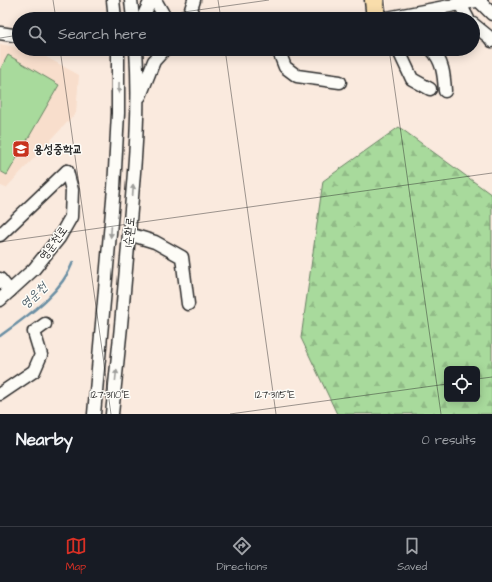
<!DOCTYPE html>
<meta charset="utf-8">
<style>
:root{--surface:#171b24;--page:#242831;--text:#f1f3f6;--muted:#9ea1a6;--line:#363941;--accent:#d93025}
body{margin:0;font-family:"Architects Daughter","Poor Story",sans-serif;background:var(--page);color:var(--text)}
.controls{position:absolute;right:12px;bottom:12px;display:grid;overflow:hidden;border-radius:6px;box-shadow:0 2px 10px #0003}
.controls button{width:36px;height:36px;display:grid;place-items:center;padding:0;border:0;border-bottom:1px solid var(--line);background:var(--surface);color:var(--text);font:20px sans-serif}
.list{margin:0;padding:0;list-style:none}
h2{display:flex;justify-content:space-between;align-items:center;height:52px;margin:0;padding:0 16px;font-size:17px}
h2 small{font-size:13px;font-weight:400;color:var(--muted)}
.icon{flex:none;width:22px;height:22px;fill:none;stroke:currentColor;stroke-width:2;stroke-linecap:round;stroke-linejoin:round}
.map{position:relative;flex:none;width:492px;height:414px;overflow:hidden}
.search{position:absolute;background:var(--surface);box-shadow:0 2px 10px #0003;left:12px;right:12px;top:12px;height:44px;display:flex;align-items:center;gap:10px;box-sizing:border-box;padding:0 14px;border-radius:22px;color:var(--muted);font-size:15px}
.sheet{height:112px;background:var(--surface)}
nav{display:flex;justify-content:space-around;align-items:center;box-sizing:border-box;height:56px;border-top:1px solid var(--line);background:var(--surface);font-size:11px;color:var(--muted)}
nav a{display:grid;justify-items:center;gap:2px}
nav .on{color:var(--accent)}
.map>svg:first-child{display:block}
</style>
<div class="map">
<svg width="492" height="414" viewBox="0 0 492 414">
<defs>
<pattern id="forest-firs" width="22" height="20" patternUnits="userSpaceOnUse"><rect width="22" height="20" fill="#a8da9c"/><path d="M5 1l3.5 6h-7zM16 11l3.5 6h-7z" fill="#91bb87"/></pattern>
</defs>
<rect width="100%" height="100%" fill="#faeade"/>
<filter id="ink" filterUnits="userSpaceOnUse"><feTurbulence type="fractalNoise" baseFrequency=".025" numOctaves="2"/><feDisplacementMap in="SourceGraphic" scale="8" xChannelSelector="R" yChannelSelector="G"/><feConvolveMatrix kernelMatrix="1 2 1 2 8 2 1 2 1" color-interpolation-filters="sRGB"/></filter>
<g filter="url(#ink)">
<path fill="#f8decc" d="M0,44L37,52L79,75L76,113L6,188L1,186L0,187Z"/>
<path fill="#a8da9c" stroke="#6a8264" d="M8,55L59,85L7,175L0,171V70Z"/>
<path fill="url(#forest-firs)" stroke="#6a8264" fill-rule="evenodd" d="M399,127L492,195V414H337L301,338L323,181ZM447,369H477V399H447Z"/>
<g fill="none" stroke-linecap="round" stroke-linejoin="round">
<path stroke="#6b8fa4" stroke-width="2.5" d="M0,336C27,316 61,294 73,262"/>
<defs>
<g id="minor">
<path d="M113,0L115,19"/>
<path d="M131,0L133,19"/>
<path d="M155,0L166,19"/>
<path d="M478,0L492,14"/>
<path d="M460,4L468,19"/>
<path d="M142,19L151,0"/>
<path d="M188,19L194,0"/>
<path d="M382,19L481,0"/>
<path d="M473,24L489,37L492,41"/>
<path d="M0,33L19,36"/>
<path d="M278,49L285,67L297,76L340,82"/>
<path d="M398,49L412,79L430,89"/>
<path d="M431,49C443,61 444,75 445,91"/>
<path d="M140,96L154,61L165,49"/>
<path d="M129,234L155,242L182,257L188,304"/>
<path d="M0,235L67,171"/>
<path d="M0,279L10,291"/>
<path d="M0,300L34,269L59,238L71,217L72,190L67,171"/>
<path d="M0,394L34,371L41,355L34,332L45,324"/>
<path d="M94,414L114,188L118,113V49"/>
<path d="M112,414C119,350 125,286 130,221C135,164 140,106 136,49"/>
</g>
<path id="highway" d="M374,0L376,19"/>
</defs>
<use href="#minor" stroke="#2b2b2b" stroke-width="15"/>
<use href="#highway" stroke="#2b2b2b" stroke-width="21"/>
<use href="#minor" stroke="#fdfcf7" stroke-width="12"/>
<use href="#highway" stroke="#f9ddab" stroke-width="18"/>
</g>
<defs><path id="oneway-solid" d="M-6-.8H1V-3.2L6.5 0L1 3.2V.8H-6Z"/></defs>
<g fill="#9e9e9b">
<use href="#oneway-solid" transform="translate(119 88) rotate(91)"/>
<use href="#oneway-solid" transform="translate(133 190) rotate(-86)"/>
<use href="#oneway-solid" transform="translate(111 232) rotate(94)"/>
<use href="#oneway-solid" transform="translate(116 375) rotate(-84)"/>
</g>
</g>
<path fill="none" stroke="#2b2b2b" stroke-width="1" stroke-opacity="0.45" d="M53,0L56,19M218,0L221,19M383,0L385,19M134,19L269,0M0,38L19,35M60,49L111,414M225,49L276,414M389,49L441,414M0,242L492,173M477,379L492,377M230,414L447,384"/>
<defs>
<symbol id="school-square" viewBox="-11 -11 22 22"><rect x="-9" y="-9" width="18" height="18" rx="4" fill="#c8321e" stroke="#fdfcf7"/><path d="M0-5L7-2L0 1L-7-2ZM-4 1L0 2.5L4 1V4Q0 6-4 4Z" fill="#fff"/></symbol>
</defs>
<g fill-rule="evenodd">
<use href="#school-square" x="11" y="139" width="20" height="20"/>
</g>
<g text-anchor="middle" stroke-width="3" stroke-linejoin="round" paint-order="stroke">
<g font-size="12" font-weight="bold" fill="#2b2b2b" stroke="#fdfcf7" text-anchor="start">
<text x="34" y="153">용성중학교</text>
</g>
<g font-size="12" fill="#2b2b2b" stroke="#fdfcf7">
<text transform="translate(129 232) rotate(-85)" y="4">1순환로</text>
<text transform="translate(53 243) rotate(-54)" y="4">영운천로</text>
</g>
<g font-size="13" font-style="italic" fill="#4b5d68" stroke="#fdfcf7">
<text transform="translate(33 295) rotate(-44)" y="5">영운천</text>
</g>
</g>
<g font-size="10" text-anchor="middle" fill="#2b2b2b" stroke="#fdfcf7" stroke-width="3" stroke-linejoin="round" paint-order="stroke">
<text x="110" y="398">127°31'10"E</text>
<text x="275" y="398">127°31'15"E</text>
</g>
</svg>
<div class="controls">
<button><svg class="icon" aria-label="locate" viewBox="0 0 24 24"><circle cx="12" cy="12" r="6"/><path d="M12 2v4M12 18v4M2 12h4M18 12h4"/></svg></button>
</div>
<div class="search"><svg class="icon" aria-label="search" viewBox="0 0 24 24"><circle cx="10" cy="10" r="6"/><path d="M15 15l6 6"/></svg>Search here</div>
</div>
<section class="sheet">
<h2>Nearby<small>0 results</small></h2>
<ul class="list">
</ul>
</section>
<nav>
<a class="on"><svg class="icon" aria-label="map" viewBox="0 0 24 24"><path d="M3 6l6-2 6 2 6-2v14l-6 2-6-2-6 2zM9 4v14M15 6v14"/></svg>Map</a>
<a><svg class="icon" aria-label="directions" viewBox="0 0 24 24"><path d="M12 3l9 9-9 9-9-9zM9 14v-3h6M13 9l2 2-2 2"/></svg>Directions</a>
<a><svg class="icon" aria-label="saved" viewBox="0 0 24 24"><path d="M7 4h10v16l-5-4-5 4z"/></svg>Saved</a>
</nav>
